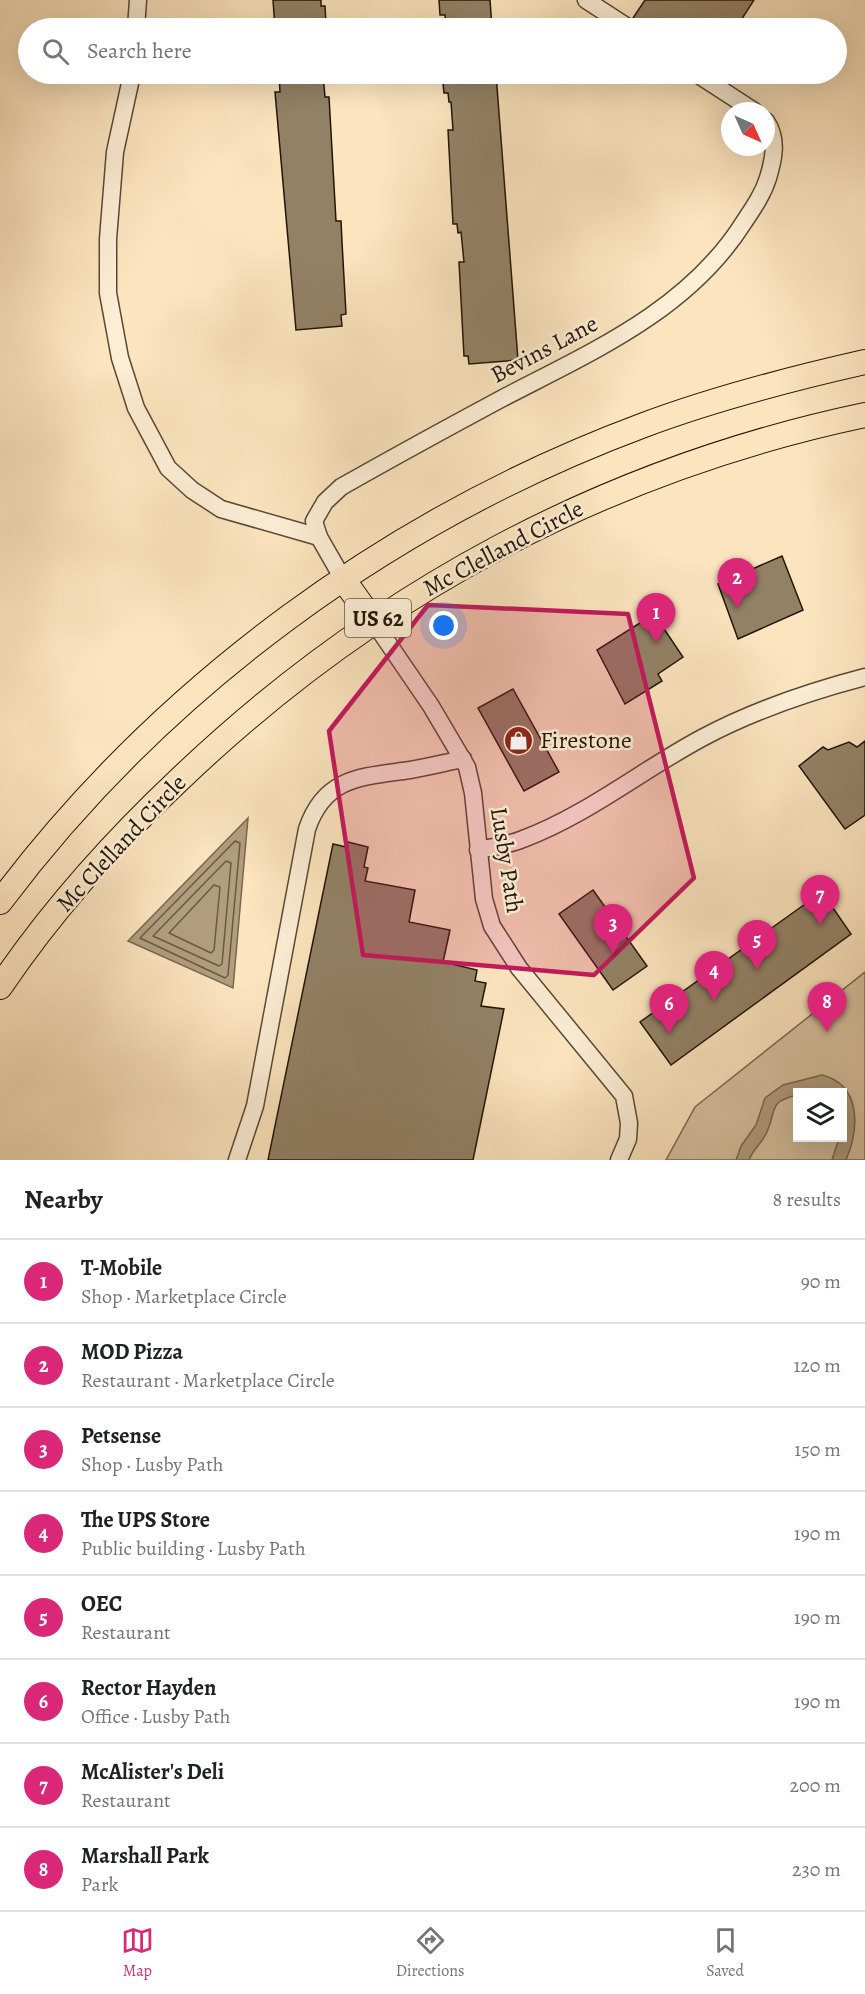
<!DOCTYPE html>
<meta charset="utf-8">
<style>
:root{--surface:#fff;--page:#f6f6f6;--text:#202124;--muted:#757577;--line:#e0e0e0;--accent:#db2777}
body{margin:0;font-family:Alegreya,serif;background:var(--page);color:var(--text)}
.controls{position:absolute;right:18px;bottom:18px;display:grid;overflow:hidden;border-radius:0px;box-shadow:0 6px 24px #0002}
.controls button{width:54px;height:54px;display:grid;place-items:center;padding:0;border:0;border-bottom:2px solid var(--line);background:var(--surface);color:var(--text);font:30px sans-serif}
.compass{position:absolute;left:721px;top:102px;width:54px;height:54px;border-radius:50%;background:var(--surface);box-shadow:0 6px 24px #0002;rotate:135deg}
.you{position:absolute;left:444px;top:626px;width:21px;height:21px;margin:-15px;border:4px solid #fff;border-radius:50%;background:#1a73e8;box-shadow:0 0 0 9px #1a73e833}
.badge{display:grid;place-items:center;width:39px;height:39px;border-radius:50%;background:var(--accent);color:#fff;font-size:20px;font-weight:700}
.pin{position:absolute;translate:-50% -50px;filter:drop-shadow(0 2px 3px #0008)}
.pin::after{content:'';position:absolute;top:32px;width:21px;height:18px;background:inherit;clip-path:polygon(0 0,100% 0,50% 100%)}
.list{margin:0;padding:0;list-style:none}
h2{display:flex;justify-content:space-between;align-items:center;height:78px;margin:0;padding:0 24px;font-size:26px}
h2 small{font-size:20px;font-weight:400;color:var(--muted)}
.list li{display:grid;grid-template-columns:39px 1fr auto;gap:18px;align-items:center;box-sizing:border-box;height:84px;padding:0 24px;border-top:2px solid var(--line)}
.list b{display:block;font-size:22px;white-space:nowrap}
.list p{margin:0;font-size:20px;white-space:nowrap;color:var(--muted)}
.list em{font-size:20px;font-style:normal;color:var(--muted)}
.icon{flex:none;width:33px;height:33px;fill:none;stroke:currentColor;stroke-width:2;stroke-linecap:round;stroke-linejoin:round}
.map{position:relative;flex:none;width:865px;height:1160px;overflow:hidden}
.search{position:absolute;background:var(--surface);box-shadow:0 6px 24px #0002;left:18px;right:18px;top:18px;height:66px;display:flex;align-items:center;gap:15px;box-sizing:border-box;padding:0 21px;border-radius:33px;color:var(--muted);font-size:22px}
.sheet{height:750px;background:var(--surface)}
nav{display:flex;justify-content:space-around;align-items:center;box-sizing:border-box;height:84px;border-top:2px solid var(--line);background:var(--surface);font-size:16px;color:var(--muted)}
nav a{display:grid;justify-items:center;gap:3px}
nav .on{color:var(--accent)}
.map>svg:first-child{display:block}
</style>
<div class="map">
<svg width="865" height="1160" viewBox="0 0 865 1160">
<rect width="100%" height="100%" fill="#fbe4be"/>
<filter id="stains"><feTurbulence type="fractalNoise" baseFrequency=".00333" numOctaves="4"/><feColorMatrix values="0 0 0 0 .2 0 0 0 0 .09 0 0 0 0 .02 0 0 0 .5 -.17"/></filter>
<radialGradient id="worn" r=".72"><stop offset=".6" stop-color="#630" stop-opacity="0"/><stop offset="1" stop-color="#630" stop-opacity=".3"/></radialGradient>
<path fill="#d6c19f" stroke="#7c6b52" stroke-width="1.5" fill-rule="evenodd" d="M865,972V1160H666L695,1107ZM798,1092H842V1138H798Z"/>
<g fill="#b19e7f" stroke="#78674f" stroke-width="1.5">
<path d="M248,818L233,988L128,941Z"/>
<path d="M822,1075C862,1085 859,1129 846,1160H832L839,1138H842V1092L817,1089L798,1092L797,1095C768,1102 777,1109 767,1132C763,1142 753,1149 749,1160H736L741,1146L756,1125L765,1098L783,1085Z"/>
</g>
<g fill="none" stroke-linecap="round" stroke-linejoin="round">
<g stroke="#6a5a42" stroke-width="1.5">
<path d="M235,841L240,843L228,975L225,978L140,938Z"/>
<path d="M226,861L231,863L222,964L219,966L153,936Z"/>
<path d="M214,885L220,887L214,950L211,953L169,933Z"/>
</g>
</g>
<g fill="#938166" stroke="#221506" stroke-width="1.5">
<path d="M273,0H321V6H325L326,24H321V28H275Z"/>
<path d="M439,0H490L492,28H446L445,15H440Z"/>
<path d="M645,0H754L736,28H648L633,18Z"/>
<path d="M279,74H323L325,97H329L336,221H341L342,242L346,314L341,315L342,326L296,330L275,92H280Z"/>
<path d="M442,74H496L518,360L469,364L468,356H464L459,262H464L461,232L458,233L457,224H453L448,130H453L451,102H449L448,93H444Z"/>
<path d="M782,556L803,610L738,639L718,584Z"/>
<path d="M654,614L683,657L658,674L662,681L625,704L597,650Z"/>
<path d="M513,689L559,772L524,791L478,708Z"/>
<path d="M865,741V815L845,829L799,766L823,747L828,750L849,742L857,747Z"/>
<path d="M348,842L368,847L364,867L368,868L365,881L415,890L409,922L450,930L443,962L477,970L475,981L486,983L481,1006L504,1009L473,1160H268L333,844L346,847Z"/>
<path d="M593,890L647,966L613,990L559,914Z"/>
<path d="M822,892L851,934L671,1065L640,1022Z"/>
</g>
<g fill="none" stroke-linecap="round" stroke-linejoin="round">
<defs>
<g id="minor">
<path d="M586,0L629,28"/>
<path d="M136,28L138,0"/>
<path d="M132,74L115,152L108,239V293L120,358L136,408L168,468L192,490L221,509L319,537"/>
<path d="M697,74L754,111"/>
<path d="M343,579L319,537L314,521L325,502L341,487C394,457 447,428 501,399C591,352 688,311 744,222C754,207 763,194 768,178C774,158 778,139 766,121"/>
<path d="M373,621L431,706L467,767L473,793L484,899L492,926L519,968L624,1096L629,1123L628,1139L619,1160"/>
<path d="M478,850C493,847 509,845 523,839C587,815 642,770 702,738C754,710 808,692 865,677"/>
<path d="M237,1160L255,1106L307,829C324,779 358,777 403,771C424,768 443,763 463,759"/>
</g>
<g id="highway">
<path d="M343,579L373,621"/>
<path d="M0,902C162,686 391,519 644,425C716,398 790,379 865,362"/>
<path d="M0,987C52,910 114,841 181,778C374,594 604,470 865,415"/>
</g>
</defs>
<use href="#minor" stroke="#584934" stroke-width="19"/>
<use href="#highway" stroke="#221506" stroke-width="26"/>
<use href="#minor" stroke="#fcedd5" stroke-width="16"/>
<use href="#highway" stroke="#fbe4be" stroke-width="24"/>
</g>
<path fill="#c2185b" fill-opacity="0.2" stroke="#c2185b" stroke-width="4.5" stroke-linejoin="round" d="M428,605L628,614L694,878L594,975L363,955L329,731Z"/>
<defs>
<symbol id="shop-disc" viewBox="-11 -11 22 22"><circle r="9.5" fill="#8f2418" stroke="#fcedd5"/><path d="M-5-2.5h2.3a2.7 3.5 0 0 1 5.4 0H5L5.5 6h-11ZM-1.5-2.5h3a1.5 2.3 0 0 0-3 0Z" fill="#fff"/></symbol>
</defs>
<g fill-rule="evenodd">
<use href="#shop-disc" x="502" y="724" width="33" height="33"/>
</g>
<g text-anchor="middle" stroke-width="5" stroke-linejoin="round" paint-order="stroke">
<rect fill="#fcedd5" stroke="#635644" stroke-width="1.5" x="345" y="599" width="66" height="38" rx="4.5"/>
<g font-size="22" font-weight="bold" fill="#221506">
<text x="378" y="626">US 62</text>
</g>
<g font-size="24" fill="#221506" stroke="#fcedd5">
<text transform="translate(544 349) rotate(-28)" y="8">Bevins Lane</text>
<text transform="translate(503 548) rotate(-28)" y="8">Mc Clelland Circle</text>
<text transform="translate(121 843) rotate(-47)" y="8">Mc Clelland Circle</text>
<text transform="translate(507 860) rotate(81)" y="8">Lusby Path</text>
</g>
<g font-size="24" fill="#221506" stroke="#fcedd5" text-anchor="start">
<text x="540" y="748">Firestone</text>
</g>
</g>
<rect width="100%" height="100%" filter="url(#stains)"/>
<rect width="100%" height="100%" fill="url(#worn)"/>
</svg>
<div class="controls">
<button><svg class="icon" aria-label="layers" viewBox="0 0 24 24"><path d="M12 4l9 5-9 5-9-5zM3 14l9 5 9-5"/></svg></button>
</div>
<svg class="compass" viewBox="-18 -18 36 36"><path d="M0-13l5 13h-10z" fill="#e53935"/><path d="M0 13l5-13h-10z" fill="#757577"/></svg>
<div class="you"></div>
<div class="pin badge" style="left:656px;top:643px">1</div>
<div class="pin badge" style="left:737px;top:608px">2</div>
<div class="pin badge" style="left:613px;top:954px">3</div>
<div class="pin badge" style="left:714px;top:1001px">4</div>
<div class="pin badge" style="left:757px;top:970px">5</div>
<div class="pin badge" style="left:669px;top:1034px">6</div>
<div class="pin badge" style="left:820px;top:925px">7</div>
<div class="pin badge" style="left:827px;top:1032px">8</div>
<div class="search"><svg class="icon" aria-label="search" viewBox="0 0 24 24"><circle cx="10" cy="10" r="6"/><path d="M15 15l6 6"/></svg>Search here</div>
</div>
<section class="sheet">
<h2>Nearby<small>8 results</small></h2>
<ul class="list">
<li><span class="badge">1</span><div><b>T-Mobile</b><p>Shop · Marketplace Circle</p></div><em>90 m</em></li>
<li><span class="badge">2</span><div><b>MOD Pizza</b><p>Restaurant · Marketplace Circle</p></div><em>120 m</em></li>
<li><span class="badge">3</span><div><b>Petsense</b><p>Shop · Lusby Path</p></div><em>150 m</em></li>
<li><span class="badge">4</span><div><b>The UPS Store</b><p>Public building · Lusby Path</p></div><em>190 m</em></li>
<li><span class="badge">5</span><div><b>OEC</b><p>Restaurant</p></div><em>190 m</em></li>
<li><span class="badge">6</span><div><b>Rector Hayden</b><p>Office · Lusby Path</p></div><em>190 m</em></li>
<li><span class="badge">7</span><div><b>McAlister's Deli</b><p>Restaurant</p></div><em>200 m</em></li>
<li><span class="badge">8</span><div><b>Marshall Park</b><p>Park</p></div><em>230 m</em></li>
</ul>
</section>
<nav>
<a class="on"><svg class="icon" aria-label="map" viewBox="0 0 24 24"><path d="M3 6l6-2 6 2 6-2v14l-6 2-6-2-6 2zM9 4v14M15 6v14"/></svg>Map</a>
<a><svg class="icon" aria-label="directions" viewBox="0 0 24 24"><path d="M12 3l9 9-9 9-9-9zM9 14v-3h6M13 9l2 2-2 2"/></svg>Directions</a>
<a><svg class="icon" aria-label="saved" viewBox="0 0 24 24"><path d="M7 4h10v16l-5-4-5 4z"/></svg>Saved</a>
</nav>
